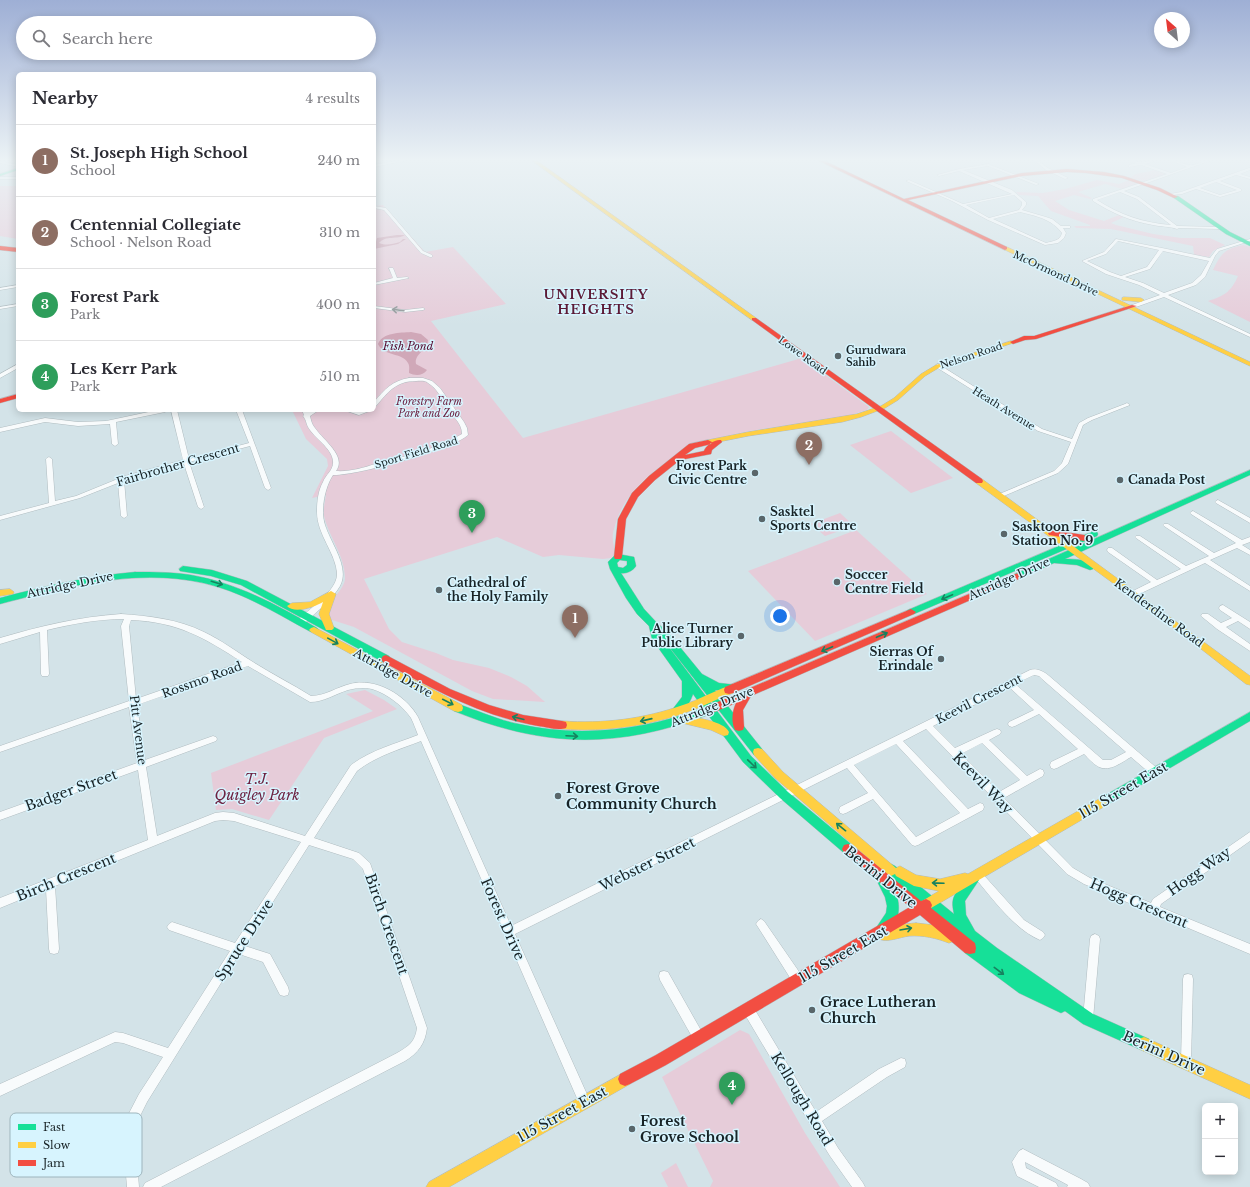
<!DOCTYPE html>
<meta charset="utf-8">
<style>
:root{--surface:#fff;--page:#f2f2f3;--text:#2b2b33;--muted:#7c7c81;--line:#e1e1e2;--accent:#b45309}
body{margin:0;font-family:"Libre Baskerville",serif;background:var(--page);color:var(--text)}
.controls{position:absolute;right:12px;bottom:12px;display:grid;overflow:hidden;border-radius:6px;box-shadow:0 2px 10px #0003}
.controls button{width:36px;height:36px;display:grid;place-items:center;padding:0;border:0;border-bottom:1px solid var(--line);background:var(--surface);color:var(--text);font:20px sans-serif}
.compass{position:absolute;left:1154px;top:12px;width:36px;height:36px;border-radius:50%;background:var(--surface);box-shadow:0 2px 10px #0003;rotate:332deg}
.you{position:absolute;left:780px;top:616px;width:14px;height:14px;margin:-10px;border:3px solid #fff;border-radius:50%;background:#1a73e8;box-shadow:0 0 0 6px #1a73e833}
.badge{display:grid;place-items:center;width:26px;height:26px;border-radius:50%;background:var(--accent);color:#fff;font-size:13px;font-weight:700}
.pin{position:absolute;translate:-50% -33px;filter:drop-shadow(0 1px 2px #0008)}
.pin::after{content:'';position:absolute;top:21px;width:14px;height:12px;background:inherit;clip-path:polygon(0 0,100% 0,50% 100%)}
.list{margin:0;padding:0;list-style:none}
h2{display:flex;justify-content:space-between;align-items:center;height:52px;margin:0;padding:0 16px;font-size:17px}
h2 small{font-size:13px;font-weight:400;color:var(--muted)}
.list li{display:grid;grid-template-columns:26px 1fr auto;gap:12px;align-items:center;box-sizing:border-box;height:72px;padding:0 16px;border-top:1px solid var(--line)}
.list b{display:block;font-size:15px;white-space:nowrap}
.list p{margin:0;font-size:13px;white-space:nowrap;color:var(--muted)}
.list em{font-size:13px;font-style:normal;color:var(--muted)}
.icon{flex:none;width:22px;height:22px;fill:none;stroke:currentColor;stroke-width:2;stroke-linecap:round;stroke-linejoin:round}
.map{position:relative;flex:none;width:1250px;height:1187px;overflow:hidden}
.search{position:absolute;background:var(--surface);box-shadow:0 2px 10px #0003;left:16px;top:16px;width:360px;height:44px;display:flex;align-items:center;gap:10px;box-sizing:border-box;padding:0 14px;border-radius:22px;color:var(--muted);font-size:15px}
.panel{position:absolute;background:var(--surface);box-shadow:0 2px 10px #0003;left:16px;top:72px;width:360px;height:340px;border-radius:6px}
.map>svg:first-child{display:block}
</style>
<div class="map">
<svg width="1250" height="1187" viewBox="0 0 1250 1187">
<rect width="100%" height="100%" fill="#d3e3e8"/>
<g fill="#e6ccd9">
<path d="M1155,170L1166,174L1144,181L1129,178L1136,174Z"/>
<path d="M1097,180L1119,184L1129,180L1139,183L1122,189L1105,184L1078,192L1092,198L1090,199L1074,195L1055,201L1069,210L1104,221L1119,215L1124,217L1111,223L1116,225L1153,234L1181,238H1210L1225,245L1213,251L1209,257L1194,255L1193,246L1111,229L1076,228L1074,226H1090V225L1051,211L1038,196L1019,195L1016,192L1043,193L1065,189Z"/>
<path d="M0,186H18V239L0,236Z"/>
<path d="M383,205L425,252L453,247L506,304L431,321L523,438L802,358L869,407L867,410L847,416L749,431L690,444L687,448C657,468 623,491 614,529C611,538 614,545 615,554L611,558L603,559L559,555L543,557L497,537L364,579L389,629L402,642L436,653L453,660L489,668L511,677L527,686L545,702L493,699L472,691L354,627L329,619C321,604 345,592 345,578C345,556 329,537 324,516C323,510 325,501 326,495L312,498L328,466L327,459L306,439L292,410H374V206Z"/>
<path d="M1243,245L1250,247V322L1208,301C1224,296 1231,292 1238,276L1213,270C1221,253 1225,249 1243,245Z"/>
<path d="M891,431L953,478L911,493L850,445Z"/>
<path d="M840,513L854,526L825,536L811,524Z"/>
<path d="M856,530L927,594L815,641L748,571Z"/>
<path d="M365,690L384,700L397,709L324,738L269,820L232,809L216,810L211,773L373,711L346,694Z"/>
<path d="M740,1030L749,1034L805,1133L840,1187H710L713,1181L662,1077Z"/>
<path d="M676,1163L688,1187H668L661,1173Z"/>
</g>
<g fill="#d0a8b8">
<path d="M397,235H405C397,240 386,235 379,243C387,246 392,244 400,242L403,239H406L398,244L374,249L377,238Z"/>
<path d="M411,332L421,334L428,340C428,351 414,353 416,364L427,370C423,376 415,376 409,373C409,370 410,366 408,363C402,352 384,357 378,344C383,332 400,333 411,332Z"/>
</g>
<g fill="none" stroke-linecap="round" stroke-linejoin="round">
<defs>
<g id="street">
<path d="M400,160H408L374,167V165Z"/>
<path d="M1034,160H1037L1048,168L1068,178L1065,179L1046,170Z"/>
<path d="M1130,160C1134,160 1136,162 1140,162C1146,163 1153,160 1158,160L1145,164L1171,173L1187,167L1170,160C1177,160 1182,164 1189,165C1196,166 1205,160 1212,160L1124,191L1139,197L1177,226L1219,227H1220V229L1179,228L1177,229C1170,226 1160,227 1153,225C1130,221 1112,213 1093,201V199L1167,174L1141,165L1129,167V165L1137,163ZM1120,192L1137,199L1171,225C1144,223 1120,215 1097,200Z"/>
<path d="M0,161L18,165V167L0,163Z"/>
<path d="M988,164L1039,184L1036,185L988,166L963,170L1012,190L1026,202V205L1022,210L1046,217L1052,219L1061,226H1070V228H1063L1066,233L1064,238L1058,243L1045,245L988,220L952,201L906,181L909,180L963,204L1012,194L959,171L939,176L937,175L959,169ZM1014,195L1022,202V205L1019,210L989,218L966,205ZM1020,212C1036,216 1052,219 1062,233C1060,241 1053,241 1046,243L993,219Z"/>
<path d="M1249,168H1250V170L1240,174L1250,177V179L1236,175L1220,181L1241,189V191L1220,197L1196,189L1182,194L1172,195L1170,194L1181,192ZM1216,182L1237,190L1220,195L1200,188Z"/>
<rect x="0" y="177" width="18" height="2"/>
<path d="M374,206L386,208L423,251L432,255V257H430L421,253L384,210L374,208Z"/>
<path d="M1116,239L1162,248L1210,258L1217,249L1250,239V241L1219,251L1215,256L1205,277L1196,285L1168,295L1250,334V337L1164,297L1136,307H1132V305L1160,295L1139,285L1106,274L1082,261L1104,252ZM1118,241L1159,250L1147,267L1121,276L1110,272L1087,261L1106,254ZM1163,251L1209,261L1201,275L1192,283L1164,293L1143,283L1125,277L1150,269Z"/>
<path d="M389,268H393L397,278L407,277L409,278L374,285V283L393,278Z"/>
<path d="M18,285V287L0,290V288Z"/>
<path d="M18,304V306L0,309V307Z"/>
<path d="M374,306L405,310L423,308L425,309L423,310L405,312L374,308Z"/>
<path d="M18,364V368L0,378V374Z"/>
<path d="M938,364L1042,429L1072,439L1079,423L1088,418L1125,404L1127,403L1130,405L1092,420L1083,425L1068,464L1058,473L999,498L996,496L997,495L1054,471L1062,463L1071,442L1038,431L936,367V365Z"/>
<path d="M409,378H423L432,381L440,388L464,422L467,428L468,435C453,449 355,476 333,475C325,487 320,510 325,525C331,544 350,567 340,586C332,600 317,611 306,622H300L299,620L300,618C311,608 336,591 337,575C337,554 316,534 317,511C317,502 318,491 323,482C326,474 334,470 333,461C332,448 314,438 308,427C306,423 306,419 303,416L304,415L302,410H308V412L312,410H319L310,416C311,420 312,425 315,428C323,440 347,456 336,471C349,472 363,468 375,464C403,457 437,449 462,434C462,423 453,417 447,408C442,399 437,388 428,383C425,380 420,381 416,381C396,381 388,392 376,406L374,407V402C385,389 392,381 409,378Z"/>
<path d="M158,410H168L165,412L116,422L118,444L115,446L112,444L110,424L78,426L45,422L0,432V428L45,418L78,422L106,421Z"/>
<path d="M171,410H177L189,459L249,443L236,410H242L271,488L270,489L268,490L265,488L250,446L189,462L204,507L203,508L201,509L198,507L184,464L124,480L127,516L126,517L124,518L121,516L118,483L80,498L0,520V516L49,503L46,459L47,458L49,457L52,459L55,501L76,496L125,476L183,460Z"/>
<path d="M344,410L359,411L372,410L359,415Z"/>
<path d="M1218,500L1250,518V523L1216,503L1215,502L1216,501Z"/>
<path d="M1193,511L1242,540L1250,537V542L1242,545L1250,550V555L1237,548L1210,560L1250,586V591L1205,563L1135,596H1131L1129,594L1131,592L1151,582L1108,552L1107,550L1108,548H1112L1157,580L1181,569L1136,538L1135,537L1136,536H1140L1186,566L1209,556L1164,526L1163,525L1164,524H1168L1214,553L1236,543L1191,514L1190,513L1191,512Z"/>
<path d="M1223,605L1250,622V629L1238,621L1226,627L1250,644V651L1217,629L1201,616L1202,614H1208L1221,623L1232,618L1220,610L1219,608L1220,606Z"/>
<path d="M121,614C149,616 178,619 204,632C221,640 237,652 253,662C272,674 292,684 311,696C325,696 337,687 350,684C375,677 406,695 418,717L511,926L1030,670C1036,668 1043,671 1048,675L1158,769L1159,772L1158,775L1155,776L1152,775L1131,757C1122,762 1110,772 1099,767C1093,764 1088,758 1084,754L1057,768L1054,769L1051,768L1050,765L1051,762L1078,749L1039,714L1015,726L1012,727L1009,726L1008,724L1009,722L1034,710L1009,687L933,726L955,748L994,730L997,729L1000,730L1001,732L1000,734L989,740L1027,776L1040,769L1043,770L1044,773L1043,776L1004,798L1073,868L1090,878L1151,903L1153,899L1250,832V841L1161,904L1160,907L1250,944V954L1084,884L1067,874L996,801H994L993,798L926,729L903,741L968,809L980,803L983,804L984,807L983,810L918,845L915,846L912,845L873,799L846,813L843,814L840,813L839,810L840,807L868,793L847,768L515,934L590,1101L588,1105L584,1107L580,1105L421,741C398,750 376,756 357,771L314,838L359,853L370,863L427,1028C425,1044 418,1053 405,1061L161,1187H143L145,1183L397,1053C409,1046 415,1042 417,1028L363,869L353,859L309,845L245,946L270,954L288,987L289,991L288,995L284,996L280,995L263,962L239,954L147,1102L138,1120L135,1139L139,1187H127L123,1139L126,1119L139,1094L163,1057L123,1043L115,1042L0,1096V1084L115,1032L123,1033L168,1048L230,951L169,930L167,927L169,924L172,922L235,943L301,842L234,821L223,820L215,821L55,886L59,949L58,953L54,954L50,953L49,949L46,889L0,908V898L148,840L138,770L0,820V812L137,763L129,707L0,752V746L129,701L121,626L124,619C98,619 72,624 47,630L49,674L48,676H42L41,674L40,632L0,644V638C41,626 78,617 121,614ZM131,620C178,622 203,637 242,662L136,699L129,626ZM248,666L310,702C324,702 335,694 348,690C356,688 364,687 372,689C386,693 403,706 411,718C414,724 416,730 418,735C395,744 371,750 351,765L305,836L234,813L223,812L215,813L157,836L146,767L216,741L217,739L216,737L213,736L145,760L137,705ZM1034,675L1039,676L1042,679L1126,752L1111,760H1103L1015,684ZM982,743L1020,780L999,792L961,754ZM896,744L960,813L916,837L854,765Z"/>
<path d="M978,871L981,872L1024,920L1043,932L1045,935L1043,938L1040,940C1014,929 993,899 975,878L973,875L975,872Z"/>
<path d="M761,919L764,921L802,976L803,980L802,984L798,985L794,984L758,927L756,924L758,921Z"/>
<path d="M1095,934L1099,936L1100,939L1093,1019L1092,1023L1088,1024L1084,1023L1083,1019L1090,939L1091,936Z"/>
<path d="M664,971L668,972L703,1034L704,1038L703,1042L699,1043L695,1042L660,980L659,976L660,972Z"/>
<path d="M1188,974L1192,975L1193,979L1191,1062L1190,1066L1186,1067L1182,1066L1181,1062L1183,979L1184,975Z"/>
<path d="M748,1004L752,1005L816,1112L879,1069L901,1058L905,1059L906,1063L905,1067L887,1077L822,1121L838,1148L863,1183L865,1187H852L830,1156L810,1124L744,1013L743,1009L744,1005Z"/>
<path d="M1023,1149L1081,1179L1088,1183L1090,1187H1067L1068,1185L1025,1162L1026,1168L1056,1183L1058,1187H1039L1017,1176L1012,1162L1019,1151Z"/>
</g>
<g id="fast">
<path d="M18,168V170L0,176V174Z"/>
<path d="M1174,196H1178L1230,232L1250,242V246L1226,234L1174,198Z"/>
<path d="M1250,470V475L1065,559C1075,559 1087,559 1094,567L1093,569L1090,570L1077,565L1054,563L1021,578L1018,579L1014,576L1015,574Z"/>
<path d="M1094,531L1097,532L1098,534L1097,536L914,614H908L906,612L908,610Z"/>
<path d="M618,554L634,557L636,566C633,571 626,574 621,573L644,609L658,624L666,630L702,674L719,683L737,685L738,688L737,691L733,692L715,690L762,749L763,752L762,755L758,756L754,755L659,634L751,756L788,792L852,845L854,849L852,853L848,854L844,853L780,798L743,762L708,715C616,749 545,748 454,711L453,708L454,705L458,704C479,711 498,720 519,724C581,738 644,730 703,708L693,694C690,703 685,711 677,714L673,713L672,710L682,697V681L652,639L649,626L637,614L626,598L610,569L608,562L615,555ZM620,560L627,561V565L623,568L618,567L617,563Z"/>
<path d="M183,566L212,570L247,581L389,656L391,659L389,662H383L241,585L211,576L180,571L179,569Z"/>
<path d="M135,572C154,572 172,572 191,575C237,583 277,605 317,628L319,630L317,632H311C281,616 251,597 218,587C146,565 70,586 0,604V598C45,586 89,576 135,572Z"/>
<path d="M1250,712V721L1107,805L1103,807L1099,805L1097,802L1099,799Z"/>
<path d="M891,864L895,866L954,914C953,909 952,904 953,900C954,893 967,877 973,874L977,876L979,880L965,901L966,915L975,931L997,948L1093,1014L1149,1039L1151,1044L1149,1049L1144,1051L1139,1049L1083,1024L1065,1011L1061,1013L1019,993L965,953L964,948L965,943L969,942L887,874L885,870L887,866Z"/>
<path d="M884,877C889,879 891,883 894,889C902,904 901,927 882,934L878,932L876,928L886,913L887,906L885,897L878,883L880,879Z"/>
</g>
<g id="slow">
<path d="M531,160H536L756,318V320H752Z"/>
<path d="M1003,247H1007L1250,362V366L1003,249Z"/>
<path d="M1124,297L1141,298L1144,300L1141,302L1122,300V298Z"/>
<path d="M1011,341L1016,342L940,367L925,376L898,400L885,408L861,417L842,422L748,436L708,444L704,442L708,440L748,432L857,414L881,406L894,398L921,374L936,365Z"/>
<path d="M976,479H982L1250,676V685L1246,684L1169,624L976,483L975,481Z"/>
<path d="M10,589L14,592L13,594L0,596V590Z"/>
<path d="M331,591L336,594L329,614L334,628L332,630H326L319,614L323,602C315,607 294,614 287,606L292,603L310,602Z"/>
<path d="M314,627L462,705L463,708L462,711L458,712L454,711L311,632L309,630L311,628Z"/>
<path d="M729,686L733,687L734,690L733,693C719,698 706,705 693,710C650,726 607,732 562,729L558,728L557,725L558,722L562,721C603,724 644,719 683,705C699,700 713,691 729,686Z"/>
<path d="M686,716C697,718 724,721 729,732L728,735L724,736L711,730L682,723L681,720L682,717Z"/>
<path d="M758,748L762,749L783,772L896,868L900,866L916,875L940,879L965,873L968,874L1099,799L1103,797L1107,799L1109,802L1107,805L926,911L922,909L920,905L922,901L939,891L914,886L896,876L895,874L891,876L887,874L775,778L754,755L753,752L754,749Z"/>
<path d="M916,923L933,925L954,933L955,937L954,941L949,943C936,938 923,935 909,936C900,937 887,943 879,939L877,935L879,931C891,926 903,924 916,923Z"/>
<path d="M1144,1037L1250,1085V1099L1139,1049L1137,1044L1139,1039Z"/>
<path d="M625,1072L630,1074L632,1079L630,1084L449,1187H426L429,1182Z"/>
</g>
<g id="jam">
<path d="M817,160H823L904,199L1022,173L1067,169L1104,172L1124,176L1160,188L1178,197L1174,198L1157,190L1122,178L1086,173L1067,172L1022,176L908,200L1007,247V249L1005,250Z"/>
<path d="M0,246L18,248V252L0,250Z"/>
<path d="M1132,305L1137,306L1036,339L1025,340L1013,344L1010,342L1024,336H1034Z"/>
<path d="M752,318H756L982,479L983,481L982,483H976L752,320Z"/>
<path d="M18,394V398L0,403V399Z"/>
<path d="M708,440L712,442L711,444L695,448L685,455L704,451C706,445 715,439 721,440L722,442L712,450L711,454L680,460L655,480L638,497L626,519L622,557L621,559H615L614,557L618,519L632,493L649,476L689,444Z"/>
<path d="M1052,530L1084,535L1088,538L1084,541L1049,535L1048,533Z"/>
<path d="M1018,573L1022,576L1021,578L751,696L743,710L744,727L743,730L739,731L735,730C731,722 732,712 736,703L710,714L706,713L705,710L706,707Z"/>
<path d="M911,609L916,612L914,614L733,693L729,694L725,693L724,690L725,687Z"/>
<path d="M386,655L450,689L489,705L523,715L562,721L566,722L567,725L566,728C558,731 547,727 538,726C481,716 433,689 383,662L381,659L383,656Z"/>
<path d="M848,844L852,845L921,901L926,899L930,901L932,905L931,908L975,943L976,948L975,953L970,954L965,953L920,915L666,1065L630,1084L625,1086L620,1084L618,1079L620,1074L656,1055L910,907L844,853L842,849L844,845Z"/>
</g>
</defs>
<use href="#street" stroke="#b0bcc0" stroke-width="1"/>
<use href="#fast" stroke="#b0bcc0" stroke-width="1"/>
<use href="#slow" stroke="#b0bcc0" stroke-width="1"/>
<use href="#jam" stroke="#b0bcc0" stroke-width="1"/>
<use href="#street" fill="#f8fbfc" fill-rule="evenodd"/>
<use href="#fast" fill="#16e098" fill-rule="evenodd"/>
<use href="#slow" fill="#ffcf43" fill-rule="evenodd"/>
<use href="#jam" fill="#f24e42" fill-rule="evenodd"/>
</g>
<defs><path id="oneway-shaft" d="M-6 0H5M1.5-3L5.5 0L1.5 3" fill="none" stroke-width="1.6" stroke-linecap="round" stroke-linejoin="round"/></defs>
<use stroke="#939a9c" href="#oneway-shaft" transform="translate(398 310) rotate(-173)"/>
<g stroke="#17825f">
<use href="#oneway-shaft" transform="translate(217 583) rotate(17)"/>
<use href="#oneway-shaft" transform="translate(947 597) rotate(157)"/>
<use href="#oneway-shaft" transform="translate(882 635) rotate(-23)"/>
<use href="#oneway-shaft" transform="translate(333 641) rotate(29)"/>
<use href="#oneway-shaft" transform="translate(827 649) rotate(157)"/>
<use href="#oneway-shaft" transform="translate(448 702) rotate(27)"/>
<use href="#oneway-shaft" transform="translate(518 718) rotate(-166)"/>
<use href="#oneway-shaft" transform="translate(646 720) rotate(167)"/>
<use href="#oneway-shaft" transform="translate(572 736) rotate(3)"/>
<use href="#oneway-shaft" transform="translate(752 764) rotate(44)"/>
<use href="#oneway-shaft" transform="translate(841 827) rotate(-141)"/>
<use href="#oneway-shaft" transform="translate(938 883) rotate(-178)"/>
<use href="#oneway-shaft" transform="translate(906 929) rotate(-10)"/>
<use href="#oneway-shaft" transform="translate(999 971) rotate(37)"/>
</g>
<linearGradient id="sky" x2="0" y2="1"><stop stop-color="#9eafd5"/><stop offset="0.49" stop-color="#ebf2f5"/><stop offset="1" stop-color="#ebf2f5" stop-opacity="0"/></linearGradient>
<rect width="1250" height="326" fill="url(#sky)"/>
<g fill="#59666a" stroke="#d7f4fe" stroke-width="1.5">
<circle cx="838" cy="356" r="4"/>
<circle cx="755" cy="473" r="4"/>
<circle cx="1120" cy="480" r="4"/>
<circle cx="762" cy="519" r="4"/>
<circle cx="1004" cy="534" r="4"/>
<circle cx="837" cy="582" r="4"/>
<circle cx="439" cy="590" r="4"/>
<circle cx="741" cy="636" r="4"/>
<circle cx="941" cy="659" r="4"/>
<circle cx="558" cy="796" r="4"/>
<circle cx="812" cy="1010" r="4"/>
<circle cx="632" cy="1129" r="4"/>
</g>
<g text-anchor="middle" stroke-width="3" stroke-linejoin="round" paint-order="stroke">
<g font-size="10" fill="#182326" stroke="#d7f4fe">
<text transform="translate(1056 273) rotate(25)" y="4">McOrmond Drive</text>
<text transform="translate(803 355) rotate(36)" y="4">Lowe Road</text>
<text transform="translate(971 355) rotate(-18)" y="4">Nelson Road</text>
<text transform="translate(1004 408) rotate(32)" y="4">Heath Avenue</text>
<text transform="translate(416 452) rotate(-17)" y="4">Sport Field Road</text>
</g>
<g font-size="10" font-weight="bold" fill="#182326" stroke="#d7f4fe" text-anchor="start">
<text x="846" y="354">Gurudwara<tspan x="846" dy="12">Sahib</tspan></text>
</g>
<g font-size="10" font-style="italic" fill="#6e2242" stroke="#d7f4fe">
<text x="429" y="405">Forestry Farm<tspan x="429" dy="12">Park and Zoo</tspan></text>
</g>
<g font-size="11" font-style="italic" fill="#56092e" stroke="#d7f4fe">
<text x="408" y="350">Fish Pond</text>
</g>
<g font-size="12" fill="#182326" stroke="#d7f4fe">
<text transform="translate(178 465) rotate(-16)" y="4">Fairbrother Crescent</text>
<text transform="translate(1009 579) rotate(-24)" y="4">Attridge Drive</text>
<text transform="translate(70 585) rotate(-12)" y="4">Attridge Drive</text>
<text transform="translate(1159 613) rotate(36)" y="4">Kenderdine Road</text>
<text transform="translate(393 673) rotate(29)" y="4">Attridge Drive</text>
<text transform="translate(202 680) rotate(-20)" y="4">Rossmo Road</text>
<text transform="translate(979 699) rotate(-27)" y="4">Keevil Crescent</text>
<text transform="translate(712 707) rotate(-22)" y="4">Attridge Drive</text>
<text transform="translate(138 730) rotate(83)" y="4">Pitt Avenue</text>
</g>
<g font-size="12" font-weight="bold" fill="#182326" stroke="#d7f4fe" text-anchor="start">
<text x="747" y="470" text-anchor="end">Forest Park<tspan x="747" dy="14">Civic Centre</tspan></text>
<text x="1128" y="484">Canada Post</text>
<text x="770" y="516">Sasktel<tspan x="770" dy="14">Sports Centre</tspan></text>
<text x="1012" y="531">Sasktoon Fire<tspan x="1012" dy="14">Station No. 9</tspan></text>
<text x="845" y="579">Soccer<tspan x="845" dy="14">Centre Field</tspan></text>
<text x="447" y="587">Cathedral of<tspan x="447" dy="14">the Holy Family</tspan></text>
<text x="733" y="633" text-anchor="end">Alice Turner<tspan x="733" dy="14">Public Library</tspan></text>
<text x="933" y="656" text-anchor="end">Sierras Of<tspan x="933" dy="14">Erindale</tspan></text>
</g>
<g font-size="13" font-weight="bold" letter-spacing="1" fill="#5c1a36" stroke="#d7f4fe">
<text x="596" y="299">UNIVERSITY<tspan x="596" dy="15">HEIGHTS</tspan></text>
</g>
<g font-size="14" font-style="italic" fill="#6e2242" stroke="#d7f4fe">
<text x="257" y="784">T.J.<tspan x="257" dy="16">Quigley Park</tspan></text>
</g>
<g font-size="14" fill="#182326" stroke="#d7f4fe">
<text transform="translate(983 783) rotate(46)" y="5">Keevil Way</text>
<text transform="translate(71 790) rotate(-20)" y="5">Badger Street</text>
<text transform="translate(1123 790) rotate(-30)" y="5">115 Street East</text>
<text transform="translate(647 864) rotate(-26)" y="5">Webster Street</text>
<text transform="translate(1199 871) rotate(-35)" y="5">Hogg Way</text>
<text transform="translate(66 877) rotate(-22)" y="5">Birch Crescent</text>
<text transform="translate(881 877) rotate(39)" y="5">Berini Drive</text>
<text transform="translate(1139 903) rotate(23)" y="5">Hogg Crescent</text>
<text transform="translate(503 919) rotate(66)" y="5">Forest Drive</text>
<text transform="translate(387 924) rotate(71)" y="5">Birch Crescent</text>
<text transform="translate(244 940) rotate(-57)" y="5">Spruce Drive</text>
<text transform="translate(843 954) rotate(-30)" y="5">115 Street East</text>
<text transform="translate(1164 1053) rotate(24)" y="5">Berini Drive</text>
<text transform="translate(802 1099) rotate(59)" y="5">Kellough Road</text>
<text transform="translate(562 1114) rotate(-29)" y="5">115 Street East</text>
</g>
<g font-size="14" font-weight="bold" fill="#182326" stroke="#d7f4fe" text-anchor="start">
<text x="566" y="793">Forest Grove<tspan x="566" dy="16">Community Church</tspan></text>
<text x="820" y="1007">Grace Lutheran<tspan x="820" dy="16">Church</tspan></text>
<text x="640" y="1126">Forest<tspan x="640" dy="16">Grove School</tspan></text>
</g>
</g>
<rect x="10" y="1113" width="132" height="64" rx="6" fill="#d7f4fe" stroke="#9eb5bd" stroke-width="1"/>
<rect x="18" y="1124" width="18" height="6" fill="#16e098"/>
<rect x="18" y="1142" width="18" height="6" fill="#ffcf43"/>
<rect x="18" y="1160" width="18" height="6" fill="#f24e42"/>
<g font-size="11" fill="#182326">
<text x="43" y="1131">Fast</text>
<text x="43" y="1149">Slow</text>
<text x="43" y="1167">Jam</text>
</g>
</svg>
<div class="controls">
<button>+</button>
<button>−</button>
</div>
<svg class="compass" viewBox="-18 -18 36 36"><path d="M0-13l5 13h-10z" fill="#e53935"/><path d="M0 13l5-13h-10z" fill="#7c7c81"/></svg>
<div class="you"></div>
<div class="pin badge" style="left:575px;top:638px;background:#8d6e63">1</div>
<div class="pin badge" style="left:809px;top:465px;background:#8d6e63">2</div>
<div class="pin badge" style="left:472px;top:533px;background:#2e9e5b">3</div>
<div class="pin badge" style="left:732px;top:1105px;background:#2e9e5b">4</div>
<div class="search"><svg class="icon" aria-label="search" viewBox="0 0 24 24"><circle cx="10" cy="10" r="6"/><path d="M15 15l6 6"/></svg>Search here</div>
<section class="panel">
<h2>Nearby<small>4 results</small></h2>
<ul class="list">
<li><span class="badge" style="background:#8d6e63">1</span><div><b>St. Joseph High School</b><p>School</p></div><em>240 m</em></li>
<li><span class="badge" style="background:#8d6e63">2</span><div><b>Centennial Collegiate</b><p>School · Nelson Road</p></div><em>310 m</em></li>
<li><span class="badge" style="background:#2e9e5b">3</span><div><b>Forest Park</b><p>Park</p></div><em>400 m</em></li>
<li><span class="badge" style="background:#2e9e5b">4</span><div><b>Les Kerr Park</b><p>Park</p></div><em>510 m</em></li>
</ul>
</section>
</div>
